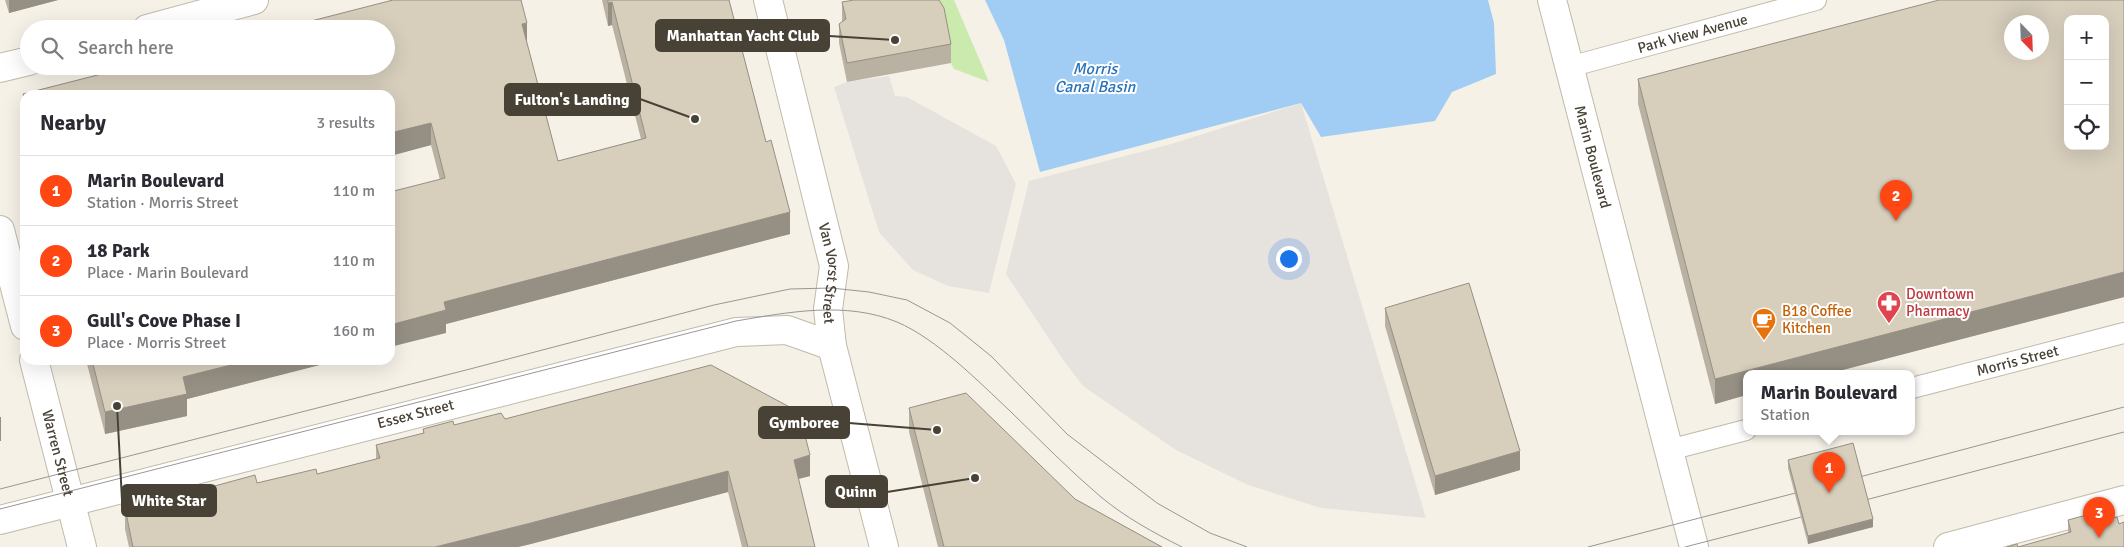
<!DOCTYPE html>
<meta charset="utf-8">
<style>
:root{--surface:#fff;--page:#f2f2f3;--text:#2b2b33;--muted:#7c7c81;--line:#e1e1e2;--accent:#ff4714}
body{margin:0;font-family:Signika,sans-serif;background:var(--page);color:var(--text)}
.controls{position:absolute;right:15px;top:15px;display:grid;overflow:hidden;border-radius:10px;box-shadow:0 5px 20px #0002}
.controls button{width:45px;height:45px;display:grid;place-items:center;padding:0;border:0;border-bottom:1px solid var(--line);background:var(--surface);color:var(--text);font:25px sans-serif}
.compass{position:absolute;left:2004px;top:15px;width:45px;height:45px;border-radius:50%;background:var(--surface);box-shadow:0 5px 20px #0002;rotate:157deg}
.you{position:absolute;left:1288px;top:258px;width:18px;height:18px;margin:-12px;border:4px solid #fff;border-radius:50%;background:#1a73e8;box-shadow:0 0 0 8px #1a73e833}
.badge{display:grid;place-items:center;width:32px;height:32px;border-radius:50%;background:var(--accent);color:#fff;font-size:16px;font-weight:700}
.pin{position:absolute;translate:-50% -41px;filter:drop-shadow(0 1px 2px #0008)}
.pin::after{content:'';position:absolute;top:26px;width:18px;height:15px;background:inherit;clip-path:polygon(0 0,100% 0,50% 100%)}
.popup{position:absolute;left:1743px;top:370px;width:172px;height:65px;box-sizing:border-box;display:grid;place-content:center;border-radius:10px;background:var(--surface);filter:drop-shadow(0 1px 4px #0005);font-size:16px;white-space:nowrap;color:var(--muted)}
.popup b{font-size:19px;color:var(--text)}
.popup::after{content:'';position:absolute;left:50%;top:100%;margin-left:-10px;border:10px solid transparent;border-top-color:var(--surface)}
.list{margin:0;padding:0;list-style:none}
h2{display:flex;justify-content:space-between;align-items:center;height:65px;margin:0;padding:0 20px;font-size:21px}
h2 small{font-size:16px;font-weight:400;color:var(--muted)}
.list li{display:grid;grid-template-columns:32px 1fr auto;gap:15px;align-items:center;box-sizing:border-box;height:70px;padding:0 20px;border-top:1px solid var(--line)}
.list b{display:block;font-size:19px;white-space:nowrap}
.list p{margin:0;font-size:16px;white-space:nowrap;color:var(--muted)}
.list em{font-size:16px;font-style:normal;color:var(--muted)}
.icon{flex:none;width:28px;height:28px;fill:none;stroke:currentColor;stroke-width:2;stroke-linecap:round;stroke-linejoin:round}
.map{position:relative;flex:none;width:2124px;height:547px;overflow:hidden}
.search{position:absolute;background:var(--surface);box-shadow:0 5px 20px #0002;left:20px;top:20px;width:375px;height:55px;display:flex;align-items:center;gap:12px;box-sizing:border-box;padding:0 18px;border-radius:28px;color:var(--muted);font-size:19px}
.panel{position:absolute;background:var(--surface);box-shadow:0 5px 20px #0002;left:20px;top:90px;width:375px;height:275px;border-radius:15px}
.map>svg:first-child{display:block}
</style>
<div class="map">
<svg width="2124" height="547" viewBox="0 0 2124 547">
<rect width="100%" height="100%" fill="#f5f1e7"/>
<path fill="#cbebae" d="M866,0H954L989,82L954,69L951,63Z"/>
<g fill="#e6e3df">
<path d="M889,76L895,96L907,97L996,146L1016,184L989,293L948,286L913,270L879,232L834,87L847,82Z"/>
<path d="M1301,103L1426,518L1321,508L1248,485L1176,450L1083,386L1064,361L1006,274L1029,181L1171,144Z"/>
</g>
<path fill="#a1cdf4" d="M985,0H1488L1494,23L1496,74L1452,92L1435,121L1321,137L1301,103L1040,172L1004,40Z"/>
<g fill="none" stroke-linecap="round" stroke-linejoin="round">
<defs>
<g id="lane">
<path id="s1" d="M1569,67L1816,0"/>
<path id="s2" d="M1912,388L2124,333"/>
<path d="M1669,450L1746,430"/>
</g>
<g id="street">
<path id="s3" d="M768,0L834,266L828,309L832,346L884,547"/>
<path id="s4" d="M1552,0L1694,547"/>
<path d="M147,29L254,0"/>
<path d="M0,68L29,61"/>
<path d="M0,230L25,326"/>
<path id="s5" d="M34,360L82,547"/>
<path id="s6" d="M0,520L736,332L787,330L832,346"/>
<path d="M1948,547L2124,500"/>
</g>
</defs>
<use href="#lane" stroke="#c1baa9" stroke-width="22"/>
<use href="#street" stroke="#c1baa9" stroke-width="30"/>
<use href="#lane" stroke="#fff" stroke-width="20"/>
<use href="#street" stroke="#fff" stroke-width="28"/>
<g stroke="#979797" stroke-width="1">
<path d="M1848,480L2124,407"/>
<path d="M0,489L470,369L714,305L790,289L831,288L869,292L907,300L950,323L991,356L1067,434L1157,503L1210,533L1247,547"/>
<path d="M1854,503L2124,432"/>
<path d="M0,509L736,321C789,312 846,301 897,322C937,339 979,382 1010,411C1040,440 1069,470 1101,497C1125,517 1154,533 1182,547"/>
<path d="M1588,547L1807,490"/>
<path d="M1685,547L1813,514"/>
</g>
</g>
<g fill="#b9b1a2">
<path d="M5,0H58L9,13Z"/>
<path d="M390,0H521L527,43L558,161L641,139L612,25L608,26L602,0H729L790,234L446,324V333L440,180L431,145L390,156V95H25V123L23,117V94L390,1Z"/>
<path d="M2124,0V297L1827,374H1746V395L1715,404L1638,104V79Z"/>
<path d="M842,2L951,44V63L847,82L839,43V24L842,22Z"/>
<path d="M1385,308L1520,470L1435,495L1385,326Z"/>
<path d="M86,360H339L187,399V416L105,434Z"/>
<path d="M909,408L1075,499L1162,547H938L909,432Z"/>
<path d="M505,419L810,476L798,479L815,547H742L728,492L518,547H129L125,529V508L211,489V487L257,483L317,474L376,459V445L423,434V429Z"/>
<path d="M1788,460L1873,527L1808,544L1788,468Z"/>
<path d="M2108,519L2119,524L2124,547L2068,533V520Z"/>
</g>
<g fill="#969084">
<path d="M9,0H58L9,13Z"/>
<path d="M612,2V25L608,26V3Z"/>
<path d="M527,23V45L522,24Z"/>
<path d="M431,123V145L390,156V133Z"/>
<path d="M790,212V234L446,324V333L390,347V325L444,302Z"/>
<path d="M2124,272V297L1827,374H1746V395L1715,404V379Z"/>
<path d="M251,360H339L187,399V416L105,434V412L183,377Z"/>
<rect x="0" y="417" width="1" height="24"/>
<path d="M1520,451V470L1435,495V476Z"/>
<path d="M810,455V476L794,480V460Z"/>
<path d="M728,471V492L531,544L518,547H435Z"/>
<path d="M1873,519V527L1808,544V536Z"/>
</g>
<g fill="#d7cebc" stroke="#969084" fill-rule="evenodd">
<path d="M393,0H521L527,23L522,24L558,161L646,138L612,2L608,3V0H729L766,142L771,140L790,212L444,302L446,310L390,325V192L445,178L431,123L390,133V95H25V101L23,94L133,66H386V29H280Z"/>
<path d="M854,0H939L944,8L951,44L847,63L839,24L846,19L842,2Z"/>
<path d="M1939,0H2124V272L1715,379L1638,79ZM2068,19H2105V146H2068ZM2012,22H2042V52H2012Z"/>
<path d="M1469,283L1520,451L1435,476L1385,308Z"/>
<path d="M92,360H251L183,377L187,394L105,412Z"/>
<path d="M711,365L799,412L810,455L794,460L815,547H748L728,471L531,523L435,547H133L125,508L212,489L211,487L255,475L257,483L316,469L317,474L380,458L376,445L424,433L423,429L453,421L454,425L501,413L505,419Z"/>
<path d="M966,393L1075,499L1162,547H944L909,408Z"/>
<path d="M1853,443L1873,519L1808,536L1788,460Z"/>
<path d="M2105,510L2108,519L2117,517L2119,524L2124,522V547H2018L2071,532L2068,520Z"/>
<path d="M2017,544L2018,547H2007Z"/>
</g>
<defs>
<symbol id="pharmacy-pin" viewBox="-11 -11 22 30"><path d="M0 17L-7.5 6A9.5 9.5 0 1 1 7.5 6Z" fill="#e0444e" stroke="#fff"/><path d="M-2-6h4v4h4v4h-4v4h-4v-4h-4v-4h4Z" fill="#fff"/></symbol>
<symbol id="cafe-pin" viewBox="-11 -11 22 30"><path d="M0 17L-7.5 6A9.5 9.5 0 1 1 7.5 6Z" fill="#e8710a" stroke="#fff"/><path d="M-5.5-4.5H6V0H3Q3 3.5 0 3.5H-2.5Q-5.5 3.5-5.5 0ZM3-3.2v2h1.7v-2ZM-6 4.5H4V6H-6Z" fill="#fff"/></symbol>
</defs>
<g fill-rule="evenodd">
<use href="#pharmacy-pin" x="1875" y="289" width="28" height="38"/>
<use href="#cafe-pin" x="1750" y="306" width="28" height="38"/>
</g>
<g text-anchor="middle" stroke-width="4" stroke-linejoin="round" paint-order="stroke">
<g font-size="15" fill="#484236" stroke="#fff">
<text dy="5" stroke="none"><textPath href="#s1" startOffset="128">Park View Avenue</textPath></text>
<text dy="5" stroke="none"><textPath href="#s4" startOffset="162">Marin Boulevard</textPath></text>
<text dy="5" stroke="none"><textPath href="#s3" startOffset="281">Van Vorst Street</textPath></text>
<text dy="5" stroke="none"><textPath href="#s2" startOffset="109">Morris Street</textPath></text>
<text dy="5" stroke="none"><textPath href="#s6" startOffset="429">Essex Street</textPath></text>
<text dy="5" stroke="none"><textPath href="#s5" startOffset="96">Warren Street</textPath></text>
</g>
<g font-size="15" fill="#be3a42" stroke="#fff" text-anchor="start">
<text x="1906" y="299">Downtown<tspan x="1906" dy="17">Pharmacy</tspan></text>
</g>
<g font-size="15" fill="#c56008" stroke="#fff" text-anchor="start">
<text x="1782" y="316">B18 Coffee<tspan x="1782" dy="17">Kitchen</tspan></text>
</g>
<g font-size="16" font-style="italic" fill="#2873bb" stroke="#fff">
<text x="1095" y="74">Morris<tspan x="1095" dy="18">Canal Basin</tspan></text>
</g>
</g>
<path fill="none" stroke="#484236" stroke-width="2" d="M895 40L829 36M695 119L640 99M937 430L849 423M975 478L887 492M117 406L122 500"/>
<g fill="#484236" stroke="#fff" stroke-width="2">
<circle cx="895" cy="40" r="5"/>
<circle cx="695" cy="119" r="5"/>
<circle cx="937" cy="430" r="5"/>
<circle cx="975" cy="478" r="5"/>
<circle cx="117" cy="406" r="5"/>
</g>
<g fill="#484236" stroke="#484236" stroke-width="2">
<rect x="656" y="20" width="173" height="31" rx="5"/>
<rect x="505" y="84" width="135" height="31" rx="5"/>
<rect x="759" y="407" width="90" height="31" rx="5"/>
<rect x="826" y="476" width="61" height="31" rx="5"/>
<rect x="122" y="485" width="94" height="31" rx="5"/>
</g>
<g font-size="16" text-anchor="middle" font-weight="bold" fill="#fff">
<text x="743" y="41">Manhattan Yacht Club</text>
<text x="572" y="105">Fulton's Landing</text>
<text x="804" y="428">Gymboree</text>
<text x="856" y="497">Quinn</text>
<text x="169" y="506">White Star</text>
</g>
</svg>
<div class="controls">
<button>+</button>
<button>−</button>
<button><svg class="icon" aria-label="locate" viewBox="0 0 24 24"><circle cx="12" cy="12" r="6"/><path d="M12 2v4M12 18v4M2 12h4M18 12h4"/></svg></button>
</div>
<svg class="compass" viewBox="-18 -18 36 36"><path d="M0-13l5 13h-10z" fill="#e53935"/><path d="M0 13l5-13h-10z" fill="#7c7c81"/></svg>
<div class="you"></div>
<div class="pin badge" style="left:1829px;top:493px">1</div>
<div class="popup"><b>Marin Boulevard</b>Station</div>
<div class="pin badge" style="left:1896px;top:221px">2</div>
<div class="pin badge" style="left:2099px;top:538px">3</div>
<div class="search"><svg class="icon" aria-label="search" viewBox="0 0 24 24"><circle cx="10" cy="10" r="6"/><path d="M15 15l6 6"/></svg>Search here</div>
<section class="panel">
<h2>Nearby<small>3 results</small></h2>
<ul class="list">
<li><span class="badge">1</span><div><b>Marin Boulevard</b><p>Station · Morris Street</p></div><em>110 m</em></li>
<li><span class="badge">2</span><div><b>18 Park</b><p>Place · Marin Boulevard</p></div><em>110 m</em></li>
<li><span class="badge">3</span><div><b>Gull's Cove Phase I</b><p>Place · Morris Street</p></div><em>160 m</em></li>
</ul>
</section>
</div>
